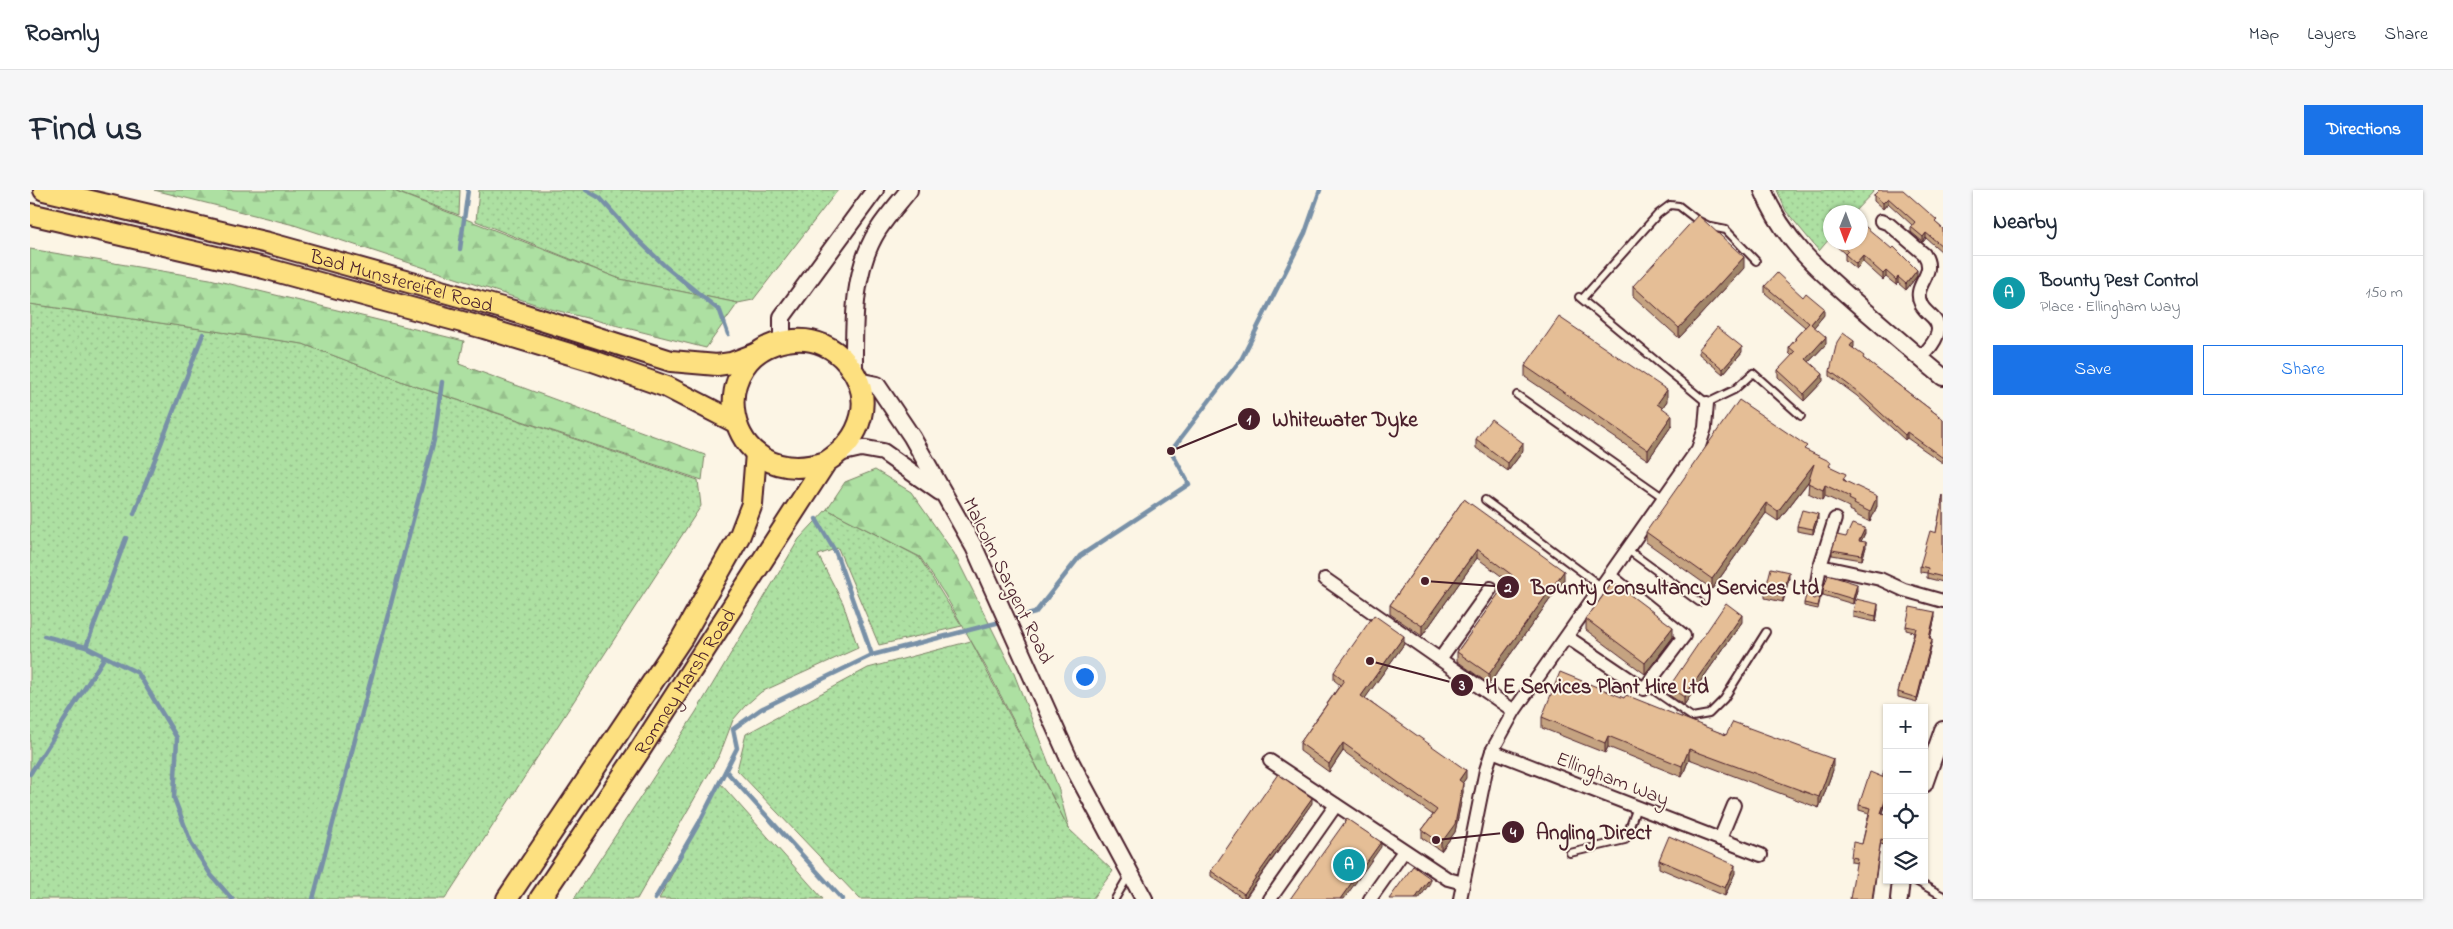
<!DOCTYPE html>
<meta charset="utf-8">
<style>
:root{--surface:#fff;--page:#f6f6f7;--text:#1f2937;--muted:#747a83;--line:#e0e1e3;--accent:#1a73e8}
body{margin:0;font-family:"Indie Flower",sans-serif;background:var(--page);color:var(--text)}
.controls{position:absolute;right:15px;bottom:15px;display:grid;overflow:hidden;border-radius:0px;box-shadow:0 1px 4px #0004}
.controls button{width:45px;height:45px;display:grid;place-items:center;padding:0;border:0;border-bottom:1px solid var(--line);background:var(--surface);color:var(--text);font:25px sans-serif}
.compass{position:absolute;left:1793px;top:15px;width:45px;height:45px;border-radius:50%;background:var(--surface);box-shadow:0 1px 4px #0004;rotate:181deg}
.you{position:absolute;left:1054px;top:486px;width:18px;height:18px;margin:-12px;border:4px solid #fff;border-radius:50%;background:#1a73e8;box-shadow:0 0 0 8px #1a73e833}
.badge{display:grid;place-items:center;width:32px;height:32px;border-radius:50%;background:var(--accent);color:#fff;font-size:16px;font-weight:700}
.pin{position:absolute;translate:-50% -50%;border:2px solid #fff;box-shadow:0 1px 5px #0006}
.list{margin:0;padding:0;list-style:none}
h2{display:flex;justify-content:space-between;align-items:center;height:65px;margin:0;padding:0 20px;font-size:21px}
h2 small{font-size:16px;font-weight:400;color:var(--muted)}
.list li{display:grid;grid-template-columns:32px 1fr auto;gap:15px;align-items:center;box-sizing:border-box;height:75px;padding:0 20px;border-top:1px solid var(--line)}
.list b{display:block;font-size:19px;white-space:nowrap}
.list p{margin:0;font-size:16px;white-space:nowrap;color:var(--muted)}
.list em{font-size:16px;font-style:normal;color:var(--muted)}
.actions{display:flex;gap:10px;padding:15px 20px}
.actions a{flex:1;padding:11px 0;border:1px solid var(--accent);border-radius:0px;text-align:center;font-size:18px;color:var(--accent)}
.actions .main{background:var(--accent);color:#fff}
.icon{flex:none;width:28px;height:28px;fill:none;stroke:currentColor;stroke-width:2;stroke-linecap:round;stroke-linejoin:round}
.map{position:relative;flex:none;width:1913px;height:709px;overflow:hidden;border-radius:0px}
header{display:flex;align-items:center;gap:30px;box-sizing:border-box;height:70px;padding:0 25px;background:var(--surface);border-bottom:1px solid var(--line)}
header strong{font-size:24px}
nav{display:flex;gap:28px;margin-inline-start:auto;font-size:18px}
.intro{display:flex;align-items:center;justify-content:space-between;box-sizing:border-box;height:120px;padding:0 30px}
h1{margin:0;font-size:35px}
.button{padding:12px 22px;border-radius:0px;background:var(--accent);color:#fff;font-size:18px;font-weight:700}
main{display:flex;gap:30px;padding:0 30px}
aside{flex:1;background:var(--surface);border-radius:0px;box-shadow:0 1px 4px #0004}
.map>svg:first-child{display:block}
</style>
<header>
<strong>Roamly</strong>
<nav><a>Map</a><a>Layers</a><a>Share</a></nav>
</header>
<div class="intro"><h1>Find us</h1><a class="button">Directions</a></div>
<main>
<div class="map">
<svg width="1913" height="709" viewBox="0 0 1913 709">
<defs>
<pattern id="grass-dots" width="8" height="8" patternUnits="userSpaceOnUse" patternTransform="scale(1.25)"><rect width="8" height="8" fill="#ade0a2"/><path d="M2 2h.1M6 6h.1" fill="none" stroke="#96c08c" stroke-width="1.8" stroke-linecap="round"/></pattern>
<pattern id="forest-firs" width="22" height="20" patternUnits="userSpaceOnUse" patternTransform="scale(1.25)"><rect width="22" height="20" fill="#ade0a2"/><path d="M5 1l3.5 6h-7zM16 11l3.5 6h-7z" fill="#96c08c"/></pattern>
</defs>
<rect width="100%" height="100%" fill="#fcf5e5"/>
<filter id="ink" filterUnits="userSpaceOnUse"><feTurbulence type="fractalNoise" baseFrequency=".02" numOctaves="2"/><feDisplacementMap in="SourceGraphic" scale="10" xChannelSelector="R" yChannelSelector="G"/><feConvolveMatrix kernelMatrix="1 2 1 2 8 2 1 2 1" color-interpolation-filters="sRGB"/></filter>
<g filter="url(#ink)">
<g fill="url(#grass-dots)" stroke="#7c8066">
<path d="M361,0H430L429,25Z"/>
<path d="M449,0H808L723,110L708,113L590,89L446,31Z"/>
<path d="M1747,0H1845L1824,22H1800V48L1789,61L1756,21Z"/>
<path d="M0,114L273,154L376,193L668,290L671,316L415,709H0Z"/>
<path d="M797,319L889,367L932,436L849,455L808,358L788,365L813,413L828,458L731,502L715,516L703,530L690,564L607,709H544L666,522L769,349Z"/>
<path d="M941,451L1039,639L1083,681L1062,709H830L707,580L716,544L838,478Z"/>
<path d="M690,593L793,709H629Z"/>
</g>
<g fill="url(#forest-firs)" stroke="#7c8066">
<path d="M124,0H361L590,89L708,113L676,158L517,118L264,35Z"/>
<path d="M0,59L180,89L434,151L429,174L675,265L672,290L376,193L273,154L0,114Z"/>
<path d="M845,280L881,302L924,363L983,481L1028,597L1039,639L957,479L915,405L890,367L797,319L815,292Z"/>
</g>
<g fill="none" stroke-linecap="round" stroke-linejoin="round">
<g stroke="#7890a7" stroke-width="4.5">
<path d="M556,0L570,8L602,44L636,77L690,121L698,144"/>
<path d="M430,59L438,0"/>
<path d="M104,324L173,144"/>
<path d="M786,329L806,363L842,465"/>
<path d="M14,446L56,457L108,483L147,548L144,608L162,655L181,685L202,709"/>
<path d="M56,457L96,348"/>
<path d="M696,581L812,709"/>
<path d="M0,584L74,468"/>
<path d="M283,709L404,250L412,192"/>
<path d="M625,709L669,633L707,558L703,539L731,519L842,465L1005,423L1050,366L1159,294L1141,261L1212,168L1275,43L1290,0"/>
</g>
<defs>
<g id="service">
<path d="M1549,107L1677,213L1704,200L1723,183L1771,226"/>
<path d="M1552,109L1628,24L1640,15L1649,16L1667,30L1681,37L1696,40L1726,71"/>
<path d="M1487,205L1634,308"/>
<path d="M1455,310L1572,397"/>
<path d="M1598,360L1669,412"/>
<path d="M1617,496L1662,527L1679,524L1694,509L1736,442"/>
<path d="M1540,663L1595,650L1607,617"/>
<path d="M1884,690L1913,706"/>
<path d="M1085,709L1099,685"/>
</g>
<g id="minor">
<path d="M1851,31L1859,34L1894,64C1908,85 1881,94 1891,114C1895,124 1908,127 1908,139C1908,150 1897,161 1890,168"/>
<path d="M1790,376L1850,389L1874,400L1913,411"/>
<path d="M1295,389L1484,521"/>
<path d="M1785,404L1790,376L1805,329"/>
<path d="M1537,447L1614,499L1654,446L1580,386"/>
<path d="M1410,469L1461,398"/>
<path d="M1462,561L1731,665"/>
<path d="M1240,571L1418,689L1433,693"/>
<path d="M1690,649L1704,615"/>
<path d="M1240,709L1306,615"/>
<path d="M1340,709L1374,661"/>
<path d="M1430,709L1456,580L1462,561L1484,521L1668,259L1675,238L1677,213"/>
</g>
<g id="tertiary">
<path d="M1733,0C1753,51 1792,83 1832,118C1859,141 1886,165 1913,187"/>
<path d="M752,151V127L845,0"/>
<path d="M824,181C824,135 822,81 848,40C857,26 869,13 879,0"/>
<path d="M828,191L847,195L882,247L944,357L1039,569L1114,709"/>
<path d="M809,263L831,258L853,262L910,302"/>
<path d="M1894,594L1913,540"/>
<path d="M1869,709L1871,690"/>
</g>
<g id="primary">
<path id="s1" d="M14,0L238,53L483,121L641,171L687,175L701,173L725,164"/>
<path d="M0,24L234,78L454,138L563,171L637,197L705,232"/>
<path d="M477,709L652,448L710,345L722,314L726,263"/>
<path id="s2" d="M510,709L608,563L796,272C832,249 846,208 817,173C804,157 784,148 764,150C669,158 691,305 796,272"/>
</g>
</defs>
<use href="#service" stroke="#4a1f2b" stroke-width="10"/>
<use href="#minor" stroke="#4a1f2b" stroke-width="16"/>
<use href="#tertiary" stroke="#4a1f2b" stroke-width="20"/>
<use href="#primary" stroke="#4a1f2b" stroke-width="24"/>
<use href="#service" stroke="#fcf5e5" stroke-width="6"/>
<use href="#minor" stroke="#fcf5e5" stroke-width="12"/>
<use href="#tertiary" stroke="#fcf5e5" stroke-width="16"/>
<use href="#primary" stroke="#fde080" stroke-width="20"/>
</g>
<g fill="#c5a381" stroke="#4a1f2b">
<path d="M1849,0L1907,34L1913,39L1912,62L1896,48L1893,52L1881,42V37L1882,35L1858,13L1853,19L1844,11V5Z"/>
<path d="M1802,52H1830L1887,86L1876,100L1868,93L1866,95L1856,87L1853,90L1833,72L1826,79L1815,70V64Z"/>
<path d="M1714,78L1649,148L1603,106V96Z"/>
<path d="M1735,96L1773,107L1794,125L1784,137L1796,154L1779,172L1793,191L1774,211L1748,187V180L1762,166L1759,163V157L1765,150V148L1775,137L1735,103Z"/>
<path d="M1824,157L1823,158L1834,169L1913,229V273L1877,248L1875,250L1827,206L1800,186V181Z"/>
<path d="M1669,159L1712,162L1693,184L1669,164Z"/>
<path d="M1495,176L1637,211L1632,218L1642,235L1618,270L1495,187Z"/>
<path d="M1446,249L1493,261L1478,281L1446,258Z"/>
<path d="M1777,261L1801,277L1816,291L1847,316L1840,332L1824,324V322L1819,320V317L1795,306L1793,310L1778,303L1779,291L1748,331L1736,323L1682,399L1616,352V342Z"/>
<path d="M1913,305V392L1897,388V383L1890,382V376L1906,343Z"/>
<path d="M1434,309L1534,390L1459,494L1427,471V462L1478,391L1447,368L1392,446L1360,424V415Z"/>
<path d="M1788,329L1783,344L1767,341V336Z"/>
<path d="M1835,343L1831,351L1836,357L1832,370L1802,365V360L1816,347Z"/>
<path d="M1759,388L1753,412L1735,408V402Z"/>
<path d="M1793,400H1827L1823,414L1793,405Z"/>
<path d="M1790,410L1788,419L1774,416V413Z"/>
<path d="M1848,419L1846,432L1823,427V421Z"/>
<path d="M1905,427L1900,448L1902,453L1887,512L1868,507V502L1884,442L1876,440V436Z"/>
<path d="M1556,429L1643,447L1615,484L1556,440Z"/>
<path d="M1712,432L1654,515L1639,505V497Z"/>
<path d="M1374,454L1335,508L1436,588L1432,593L1433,602L1425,642L1411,661L1392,648V640L1403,625L1313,561L1299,582L1270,561V553L1310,495L1304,490V482Z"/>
<path d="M1594,508L1696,545L1803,580L1789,618L1659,569L1652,587L1578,557L1575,563L1512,538V527Z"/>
<path d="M1857,573V610L1853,623L1857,624V645L1854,655L1851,654L1827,673L1821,672V667L1832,654L1839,623L1829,620V615L1853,587V584Z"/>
<path d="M1282,613L1215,709H1214L1181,686V681Z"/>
<path d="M1629,670L1705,683L1695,706L1629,678Z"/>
</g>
<g fill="#a08569" stroke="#4a1f2b">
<path d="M1858,8V13L1853,19V13Z"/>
<path d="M1896,43V48L1893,52V47Z"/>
<path d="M1833,66V72L1826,79V74Z"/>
<path d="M1714,67V78L1649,148V138Z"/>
<path d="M1887,80V86L1876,100V94Z"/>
<path d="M1856,81V87L1853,90V84Z"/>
<path d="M1868,87V93L1866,95V90Z"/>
<path d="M1794,118V125L1781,141V134Z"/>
<path d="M1796,147V154L1776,175V169Z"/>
<path d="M1824,151V157L1820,161V156Z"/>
<path d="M1712,157V162L1693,184V179Z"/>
<path d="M1793,184V191L1774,211V204Z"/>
<path d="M1637,200V211L1627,225V214Z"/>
<path d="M1642,225V235L1618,270V260Z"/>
<path d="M1877,242V248L1875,250V245Z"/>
<path d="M1493,253V261L1478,281V273Z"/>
<path d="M1784,274V284L1748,331V321Z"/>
<path d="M1795,295V306L1793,310V300Z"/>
<path d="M1847,306V316L1840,332V322Z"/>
<path d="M1736,313V323L1682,399V389Z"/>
<path d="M1788,324V329L1783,344V339Z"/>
<path d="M1835,338V343L1829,356V351Z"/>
<path d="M1836,352V357L1832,370V365Z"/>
<path d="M1447,359V368L1392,446V436Z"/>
<path d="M1534,381V390L1459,494V484Z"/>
<path d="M1759,382V388L1753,412V406Z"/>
<path d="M1827,394V400L1823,414V409Z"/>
<path d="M1848,414V419L1846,432V426Z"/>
<path d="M1905,422V427L1899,453V448Z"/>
<path d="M1712,425V432L1654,515V507Z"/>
<path d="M1643,437V447L1615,484V473Z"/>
<path d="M1374,446V454L1331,514V506Z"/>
<path d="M1902,449V453L1887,512V508Z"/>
<path d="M1578,546V557L1575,563V553Z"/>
<path d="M1313,553V561L1299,582V574Z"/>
<path d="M1659,559V569L1652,587V576Z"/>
<path d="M1803,569V580L1789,618V607Z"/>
<path d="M1436,580V588L1429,598V590Z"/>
<path d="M1433,593V602L1425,642L1411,661V653Z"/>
<path d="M1857,605V610L1851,628V623Z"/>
<path d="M1282,608V613L1214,709V704Z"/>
<path d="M1851,649L1843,709H1842Z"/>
<path d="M1351,652V657L1314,709H1310Z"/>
<path d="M1705,675V683L1695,706V698Z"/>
<path d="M1400,688V693L1389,709H1385Z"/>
</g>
<g fill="#e5be96" stroke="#4a1f2b">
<path d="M1849,0H1873L1907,30L1905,32L1913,39V55L1912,56L1896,43L1893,47L1881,37L1885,32L1858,8L1853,13L1844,5Z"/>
<path d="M1668,25L1714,67L1649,138L1603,96Z"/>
<path d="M1830,32L1862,59L1864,57L1887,80L1876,94L1868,87L1866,90L1856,81L1853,84L1833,66L1826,74L1815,64L1818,61L1809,52H1830Z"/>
<path d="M1747,83L1773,107L1776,103L1794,118L1781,134L1796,147L1776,169L1793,184L1774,204L1748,180L1765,162L1759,157L1766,149L1765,148L1779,133L1735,96Z"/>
<path d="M1529,127L1637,200L1627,214L1642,225L1618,260L1495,176Z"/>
<path d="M1687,137L1712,157L1693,179L1669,159Z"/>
<path d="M1813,143L1824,151L1820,156L1834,166L1833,168L1913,229V268L1877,242L1875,245L1827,201L1800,181L1807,152Z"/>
<path d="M1709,210L1777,256L1774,259L1801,272L1799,276L1816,284L1813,290L1847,306L1840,322L1824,314L1825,312L1819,309L1820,307L1795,295L1793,300L1778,293L1784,274L1748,321L1736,313L1682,389L1616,342Z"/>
<path d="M1461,229L1493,253L1478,273L1446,249Z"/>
<path d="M1913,305V387L1897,383L1898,378L1890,376L1900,341L1906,343Z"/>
<path d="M1434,309L1534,381L1459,484L1427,462L1482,385L1447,359L1392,436L1360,415Z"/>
<path d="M1772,320L1788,324L1783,339L1767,336Z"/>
<path d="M1822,334L1835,338L1829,351L1836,352L1832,365L1802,360L1807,345L1816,347Z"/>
<path d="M1741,378L1759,382L1753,406L1735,402Z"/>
<path d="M1798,385L1827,394L1823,409L1793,400Z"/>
<path d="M1583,392L1643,437L1615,473L1556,429Z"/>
<path d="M1777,402L1783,409L1790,407L1788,416L1774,413Z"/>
<path d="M1826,409L1848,414L1846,426L1823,421Z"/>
<path d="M1696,413L1712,425L1654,507L1639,497Z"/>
<path d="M1880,417L1905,422L1899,448L1902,449L1887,508L1868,502L1886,438L1876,436Z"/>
<path d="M1344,425L1374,446L1331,506L1436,580L1429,590L1433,593L1425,634L1411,653L1392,640L1407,620L1313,553L1299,574L1270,553L1314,490L1304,482Z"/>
<path d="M1530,482L1594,508L1596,505L1696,545L1703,532L1803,569L1789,607L1659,559L1652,576L1578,546L1575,553L1512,527Z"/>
<path d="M1857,573V585L1853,584Z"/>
<path d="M1840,582L1857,589V605L1851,623L1857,624V641L1854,650L1851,649L1842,709H1820L1827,668L1821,667L1823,652L1832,654L1841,618L1829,615Z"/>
<path d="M1248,584L1282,608L1214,704L1181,681Z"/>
<path d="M1317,629L1351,652L1310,709H1260Z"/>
<path d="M1639,646L1705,675L1695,698L1629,670Z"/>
<path d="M1383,676L1400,688L1385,709H1359Z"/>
</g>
</g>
<g text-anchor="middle" stroke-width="4" stroke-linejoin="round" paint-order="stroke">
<g font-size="20" fill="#4a1f2b" stroke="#fcf5e5">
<text dy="7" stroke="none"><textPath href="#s1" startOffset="369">Bad Munstereifel Road</textPath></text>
<text transform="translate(979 390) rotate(64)" y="7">Malcolm Sargent Road</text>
<text dy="7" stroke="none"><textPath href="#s2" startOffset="261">Romney Marsh Road</textPath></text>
<text transform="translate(1583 588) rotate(21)" y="7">Ellingham Way</text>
</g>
</g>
<path fill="none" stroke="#4a1f2b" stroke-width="2" d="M1141 261L1219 229M1395 391L1478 397M1340 471L1432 495M1406 650L1483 642"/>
<g fill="#4a1f2b" stroke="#fcf5e5" stroke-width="2">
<circle cx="1141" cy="261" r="5"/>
<circle cx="1395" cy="391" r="5"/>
<circle cx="1340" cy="471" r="5"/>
<circle cx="1406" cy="650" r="5"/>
<circle cx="1219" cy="229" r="12"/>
<circle cx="1478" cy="397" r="12"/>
<circle cx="1432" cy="495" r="12"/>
<circle cx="1483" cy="642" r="12"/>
</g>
<g font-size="15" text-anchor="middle" font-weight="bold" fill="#fff">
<text x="1219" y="234">1</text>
<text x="1478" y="402">2</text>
<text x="1432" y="500">3</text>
<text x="1483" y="647">4</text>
</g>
<g font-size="21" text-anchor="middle" font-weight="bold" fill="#4a1f2b" stroke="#fcf5e5" stroke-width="4" stroke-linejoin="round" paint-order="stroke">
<text x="1315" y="236">Whitewater Dyke</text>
<text x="1645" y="404">Bounty Consultancy Services Ltd</text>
<text x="1567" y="503">H E Services Plant Hire Ltd</text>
<text x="1564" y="649">Angling Direct</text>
</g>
</svg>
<div class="controls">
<button>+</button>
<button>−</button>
<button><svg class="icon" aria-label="locate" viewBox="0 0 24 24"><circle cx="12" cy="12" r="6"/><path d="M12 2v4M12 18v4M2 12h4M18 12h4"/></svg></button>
<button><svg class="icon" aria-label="layers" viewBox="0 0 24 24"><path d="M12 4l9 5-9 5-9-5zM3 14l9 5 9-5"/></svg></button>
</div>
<svg class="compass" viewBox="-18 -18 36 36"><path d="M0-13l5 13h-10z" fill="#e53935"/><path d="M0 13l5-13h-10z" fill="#747a83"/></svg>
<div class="you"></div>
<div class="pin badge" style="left:1319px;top:675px;background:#0f9aa8">A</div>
</div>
<aside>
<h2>Nearby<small></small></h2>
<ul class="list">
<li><span class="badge" style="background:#0f9aa8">A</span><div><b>Bounty Pest Control</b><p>Place · Ellingham Way</p></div><em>150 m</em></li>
</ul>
<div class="actions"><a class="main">Save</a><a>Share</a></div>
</aside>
</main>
